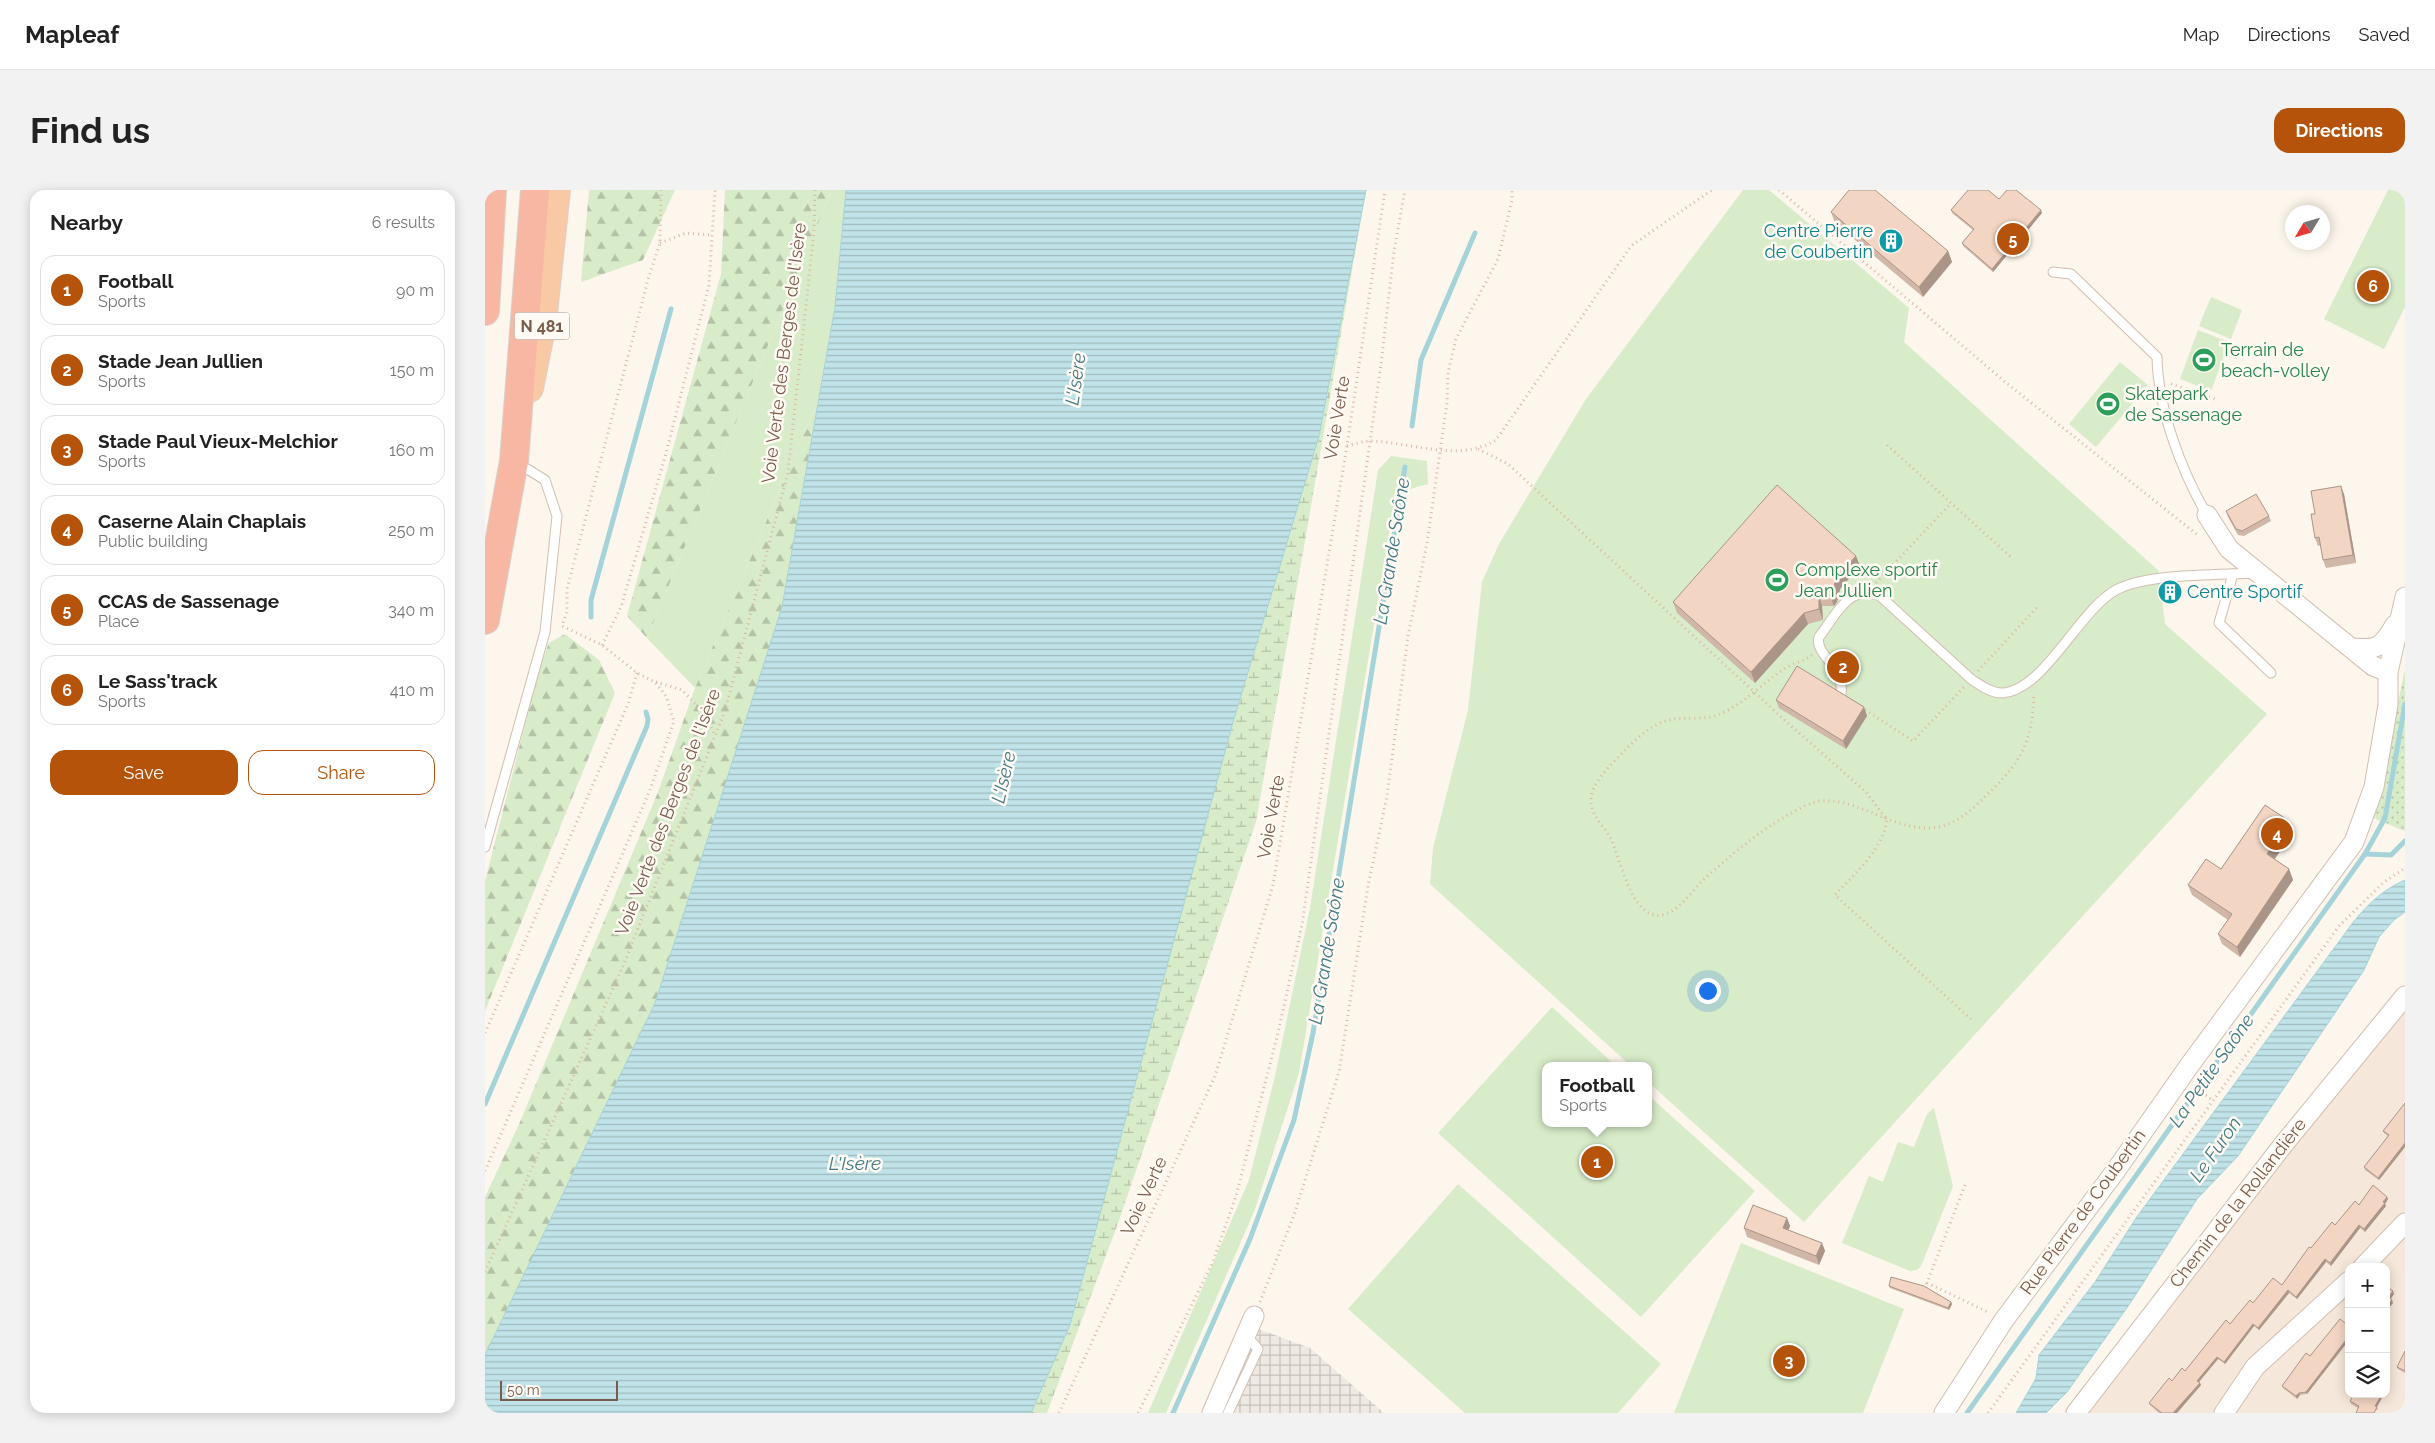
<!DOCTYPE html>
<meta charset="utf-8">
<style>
:root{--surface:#fff;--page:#f2f2f2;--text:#222;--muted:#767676;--line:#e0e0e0;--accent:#b45309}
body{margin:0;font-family:Raleway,sans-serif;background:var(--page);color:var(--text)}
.controls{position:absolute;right:15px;bottom:15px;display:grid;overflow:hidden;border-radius:10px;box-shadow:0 2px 12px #0003}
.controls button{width:45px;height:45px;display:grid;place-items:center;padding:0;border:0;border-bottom:1px solid var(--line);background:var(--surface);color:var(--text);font:25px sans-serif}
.compass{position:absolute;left:1800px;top:15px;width:45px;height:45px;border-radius:50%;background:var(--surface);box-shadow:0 2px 12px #0003;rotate:232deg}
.scale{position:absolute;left:15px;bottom:12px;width:118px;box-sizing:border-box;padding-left:5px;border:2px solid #7a5c4d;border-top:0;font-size:14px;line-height:18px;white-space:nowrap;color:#7a5c4d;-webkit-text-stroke:4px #fffaf3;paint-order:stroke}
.you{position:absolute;left:1222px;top:800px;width:18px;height:18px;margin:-12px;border:4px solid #fff;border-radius:50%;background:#1a73e8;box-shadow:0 0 0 8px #1a73e833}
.badge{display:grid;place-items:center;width:32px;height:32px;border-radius:50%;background:var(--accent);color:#fff;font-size:16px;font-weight:700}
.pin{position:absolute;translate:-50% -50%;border:2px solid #fff;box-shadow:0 1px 5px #0006}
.popup{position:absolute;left:1057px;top:872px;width:110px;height:65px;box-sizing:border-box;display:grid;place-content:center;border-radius:10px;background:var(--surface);filter:drop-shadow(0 1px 4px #0005);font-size:16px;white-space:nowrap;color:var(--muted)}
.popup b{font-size:19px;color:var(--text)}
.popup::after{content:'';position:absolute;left:50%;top:100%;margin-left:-10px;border:10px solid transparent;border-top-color:var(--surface)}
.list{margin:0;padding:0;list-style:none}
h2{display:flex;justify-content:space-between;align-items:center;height:65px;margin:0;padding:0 20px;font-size:21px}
h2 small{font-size:16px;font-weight:400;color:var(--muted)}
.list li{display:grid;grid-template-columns:32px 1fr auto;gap:15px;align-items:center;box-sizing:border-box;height:70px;margin:0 10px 10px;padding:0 10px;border:1px solid var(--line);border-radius:15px}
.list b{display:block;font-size:19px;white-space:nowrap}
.list p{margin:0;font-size:16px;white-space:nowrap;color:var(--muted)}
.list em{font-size:16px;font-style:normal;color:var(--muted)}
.actions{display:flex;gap:10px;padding:15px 20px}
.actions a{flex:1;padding:11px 0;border:1px solid var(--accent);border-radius:15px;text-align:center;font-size:18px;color:var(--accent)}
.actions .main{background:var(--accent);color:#fff}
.icon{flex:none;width:28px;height:28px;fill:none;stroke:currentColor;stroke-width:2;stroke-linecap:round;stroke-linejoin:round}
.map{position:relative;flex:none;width:1920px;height:1223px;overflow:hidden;border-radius:15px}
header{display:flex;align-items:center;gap:30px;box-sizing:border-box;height:70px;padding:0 25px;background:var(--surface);border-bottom:1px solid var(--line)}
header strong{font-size:24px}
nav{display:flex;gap:28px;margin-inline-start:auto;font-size:18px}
.intro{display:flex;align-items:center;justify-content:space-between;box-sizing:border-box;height:120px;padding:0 30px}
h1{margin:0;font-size:35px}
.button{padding:12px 22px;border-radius:15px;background:var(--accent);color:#fff;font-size:18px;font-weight:700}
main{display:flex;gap:30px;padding:0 30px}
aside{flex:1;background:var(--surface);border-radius:15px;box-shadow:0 2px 12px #0003}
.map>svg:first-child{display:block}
</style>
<header>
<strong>Mapleaf</strong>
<nav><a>Map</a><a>Directions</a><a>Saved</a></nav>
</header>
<div class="intro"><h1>Find us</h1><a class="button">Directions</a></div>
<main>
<aside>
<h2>Nearby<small>6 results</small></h2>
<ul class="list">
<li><span class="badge">1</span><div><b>Football</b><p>Sports</p></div><em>90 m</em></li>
<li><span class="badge">2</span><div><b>Stade Jean Jullien</b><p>Sports</p></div><em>150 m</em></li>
<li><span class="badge">3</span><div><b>Stade Paul Vieux-Melchior</b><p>Sports</p></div><em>160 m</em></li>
<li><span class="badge">4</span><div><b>Caserne Alain Chaplais</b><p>Public building</p></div><em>250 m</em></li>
<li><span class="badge">5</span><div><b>CCAS de Sassenage</b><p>Place</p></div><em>340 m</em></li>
<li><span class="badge">6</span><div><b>Le Sass'track</b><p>Sports</p></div><em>410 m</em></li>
</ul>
<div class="actions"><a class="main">Save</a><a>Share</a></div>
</aside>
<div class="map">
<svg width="1920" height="1223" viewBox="0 0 1920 1223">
<defs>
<pattern id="industrial-grid" width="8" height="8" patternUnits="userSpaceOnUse" patternTransform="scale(1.25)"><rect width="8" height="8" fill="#efe9e4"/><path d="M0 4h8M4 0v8" fill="none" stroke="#c7c0bb"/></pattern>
<pattern id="forest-firs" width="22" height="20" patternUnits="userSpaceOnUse" patternTransform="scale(1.25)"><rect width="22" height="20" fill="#d8ecc9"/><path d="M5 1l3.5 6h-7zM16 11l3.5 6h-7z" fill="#b4c2a5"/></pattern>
<pattern id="wetland-marsh" width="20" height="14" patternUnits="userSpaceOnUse" patternTransform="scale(1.25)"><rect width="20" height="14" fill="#d8ecc9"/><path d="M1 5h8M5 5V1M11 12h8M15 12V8" fill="none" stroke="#b4c2a5"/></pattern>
<pattern id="park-dots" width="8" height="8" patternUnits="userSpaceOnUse" patternTransform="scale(1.25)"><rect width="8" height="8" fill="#d8ecc9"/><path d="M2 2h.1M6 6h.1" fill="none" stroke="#b4c2a5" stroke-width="1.8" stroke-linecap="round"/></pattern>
<pattern id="water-rules" width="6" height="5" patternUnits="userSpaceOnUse" patternTransform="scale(1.25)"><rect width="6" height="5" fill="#bfe3e8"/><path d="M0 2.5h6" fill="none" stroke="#a0bbbe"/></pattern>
</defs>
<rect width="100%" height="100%" fill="#fdf6ec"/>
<path fill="#f5e8da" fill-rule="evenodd" d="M1920,814V1223H1598ZM1864,1077H1901V1204H1864Z"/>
<path fill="url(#industrial-grid)" d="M771,1138L825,1158L899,1223H732Z"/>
<g fill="#d8ecc9">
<path d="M347,0H361L350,117L334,208L210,498L162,448Z"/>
<path d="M1258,0H1284L1424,118L1419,152L1674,381L1680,434L1782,524L1319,1032L1163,892V876H1146L945,694L948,658L983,520L997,392L1014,354L1101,209Z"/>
<path d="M1903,0H1909L1920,5V117L1899,159L1839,129Z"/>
<path d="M1726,107L1757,120L1746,149L1714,136Z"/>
<path d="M1713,140L1744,152L1726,201L1695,189Z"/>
<path d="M1635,172L1663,195L1611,257L1584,234Z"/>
<path d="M906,266L942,271L943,294L911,303L814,883L769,1022L681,1223H663L764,990L790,886L825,718L893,280Z"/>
<path d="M1067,817L1131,876H1061V933H1163V905L1270,1001L1156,1127L953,943Z"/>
<path d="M1449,918L1468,996L1436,1076L1432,1080L1425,1081L1357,1053L1384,986L1398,992L1413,952L1429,957L1442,924Z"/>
<path d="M973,994L1176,1174L1133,1223H980L863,1119Z"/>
<path d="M1256,1053L1419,1119L1378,1223H1189Z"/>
</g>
<g fill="url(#forest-firs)">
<path d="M104,0H190L158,70L96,92Z"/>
<path d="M240,0H347L162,448L142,426L236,84Z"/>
<path d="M334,208L298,417L170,813L0,1165V1007L35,932L173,602L210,498Z"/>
<path d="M80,444L114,470L130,503L0,821V691L55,476L64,453Z"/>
</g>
<path fill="url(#wetland-marsh)" d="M878,0H881L771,632L632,1036L562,1223H508Z"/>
<path fill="url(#park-dots)" d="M1920,480V641L1888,628Z"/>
<g fill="url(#water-rules)" stroke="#a5d3da">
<path d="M361,0H881L834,246L748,532L585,1135L546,1223H0V1165L170,813L297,417L350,117Z"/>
<path d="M1920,690V722L1909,730L1894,747L1879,780L1753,966L1712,1009L1646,1112L1582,1202L1561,1223H1531L1551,1188L1554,1165L1610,1092L1651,1028L1869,731C1884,713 1899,699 1920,690Z"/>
</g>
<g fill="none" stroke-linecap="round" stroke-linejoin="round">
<g stroke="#a5d3da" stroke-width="5">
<path d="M927,236L936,170L990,43"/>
<path d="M106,427V410L186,119"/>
<path d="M1880,664L1906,665L1920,651"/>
<path d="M0,914L162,536L163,529L161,522"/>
<path d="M688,1223L765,1049L809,930L828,843L920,277"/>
<path d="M1482,1223L1880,664L1900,628L1920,514"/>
</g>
<defs>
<g id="service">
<path d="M1568,82L1586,84L1672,167C1673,219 1696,280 1722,325"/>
<path d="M1748,384L1734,433L1786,483"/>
<path d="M1356,504C1360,476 1329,465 1334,447C1351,425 1364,393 1395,406L1486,489C1495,495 1506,503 1517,503C1559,501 1594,420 1631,400C1662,383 1734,385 1770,383"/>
<path d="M0,657L60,442L72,326L60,290L31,272"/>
<path d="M743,1223L773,1159L762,1146"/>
</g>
<g id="minor">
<path d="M1722,325L1744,359L1888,476L1903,482"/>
<path d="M1866,458C1892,460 1897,458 1910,435"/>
<path d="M1878,1077L1920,1033"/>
<path d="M727,1223L769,1126"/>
<path d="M1459,1223L1519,1130L1629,983L1704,876L1869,652L1889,597L1903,515V482L1920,407"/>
<path d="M1591,1223L1798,955L1920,806"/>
<path d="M1739,1223L1770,1177L1864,1091"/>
</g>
<path id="trunk" d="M44,198L57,133L71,0"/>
<g id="motorway">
<path d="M0,121L7,0"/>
<path d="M0,430L29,271L50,0"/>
</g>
</defs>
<use href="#service" stroke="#d1beb0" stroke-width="11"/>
<use href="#minor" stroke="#d1beb0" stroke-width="21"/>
<use href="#trunk" stroke="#dad1cd" stroke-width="30"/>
<use href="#motorway" stroke="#dad1cd" stroke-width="30"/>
<g stroke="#d9b8a5" stroke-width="3" stroke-dasharray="1 4" stroke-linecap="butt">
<path d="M1294,0L1519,191L1714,346"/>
<path d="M175,53L201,43L227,45"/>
<path d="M1686,194L1733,210"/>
<path d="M1402,255L1528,369"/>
<path d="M862,256C870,254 878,251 885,251C926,252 974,273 1011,250L1146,56L1227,0"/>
<path d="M993,259L1023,274L1295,526L1381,602L1402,630C1397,661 1370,683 1350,705L1488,831"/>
<path d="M1391,393L1466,313"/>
<path d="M117,455L136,417L180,267L224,95L230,0"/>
<path d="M1327,465C1320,471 1308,473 1299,479C1277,494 1260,513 1235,524C1217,532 1199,525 1181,531C1166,535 1151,549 1140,560C1128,573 1104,594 1106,613C1107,626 1120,638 1126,649C1135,668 1147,730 1176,725C1194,722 1206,702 1218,690C1228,681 1239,672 1249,663C1271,645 1296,627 1322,615C1366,594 1417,657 1468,632C1483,625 1495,611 1507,600C1540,567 1547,549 1549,503"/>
<path d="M1493,481L1554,415"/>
<path d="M171,492L197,500L220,524L230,546"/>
<path d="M1376,517L1428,551L1479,497"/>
<path d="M0,843L143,514L152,483"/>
<path d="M1709,896L1727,910"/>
<path d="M0,981L165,600L189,531L181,506L170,492L152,483L117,455L77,436L82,422V399L163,90L175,53L176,0"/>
<path d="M1480,995L1442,1093L1505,1123"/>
<path d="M0,1082L138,776L240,521L303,282L329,41L330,0"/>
<path d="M775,1112L809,1025L854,882L883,696L902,606L923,446L942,353L962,213L963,183L971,149L1013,69L1027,10V0"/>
<path d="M574,1223L730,886L788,695L862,256L900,0"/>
<path d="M653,1223L727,1074L751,1006L792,847L817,735L896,174L909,61L920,0"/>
<path d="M1503,1223L1854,736L1899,692L1920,678"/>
</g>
<use href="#service" stroke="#fff" stroke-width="9"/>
<use href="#minor" stroke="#fff" stroke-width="19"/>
<use href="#trunk" stroke="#f9c8a4" stroke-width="28"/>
<use href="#motorway" stroke="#f7b7a3" stroke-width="28"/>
</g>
<g fill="#d1b7a8">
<path d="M1514,9L1557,23L1508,82L1478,56L1477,53L1488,40L1467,23L1466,20Z"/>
<path d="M1346,22L1463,61L1467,72L1438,107L1350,33Z"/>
<path d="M1859,304L1871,373L1841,378L1838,370L1836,355L1833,356L1830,348V324Z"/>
<path d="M1741,321L1784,326L1786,331L1759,346L1753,345L1743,327Z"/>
<path d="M1375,376L1355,399L1352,412L1349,416H1337L1338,430L1323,434L1270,493L1192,423L1188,412Z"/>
<path d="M1291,510L1379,517L1382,526L1361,559L1294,518Z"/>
<path d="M1808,642L1790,669L1804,679L1808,690L1755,767L1737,754L1733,744L1743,730L1707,705L1703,695Z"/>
<path d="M1920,913V957L1894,990L1880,980L1879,977L1903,946L1899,943L1898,941Z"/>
<path d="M1902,1007L1903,1009L1900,1014L1901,1016L1880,1042L1875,1038L1846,1076L1841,1072L1812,1109L1804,1103L1774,1140L1769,1136L1740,1174L1733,1169L1714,1192L1716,1195L1692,1223H1674L1665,1215L1664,1213L1687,1191L1700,1181L1745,1134L1768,1113L1797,1095L1826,1058L1850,1035L1874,1015Z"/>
<path d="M1302,1028L1305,1036L1303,1040L1337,1053L1340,1061L1334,1075L1262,1047L1259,1038Z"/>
<path d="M1404,1096L1466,1112L1467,1114L1464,1120L1405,1098Z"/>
<path d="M1864,1128V1150L1822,1204L1815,1205L1812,1209L1798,1198L1797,1196L1825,1166L1860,1133Z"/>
<path d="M1920,1161V1183L1913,1179L1912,1177Z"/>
<path d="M1865,1211L1892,1217L1893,1220L1873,1218L1866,1214Z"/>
</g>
<g fill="#aa9588">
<path d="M1556,20L1557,23L1508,82L1507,79Z"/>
<path d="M1463,61L1467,72L1438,107L1434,97Z"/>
<path d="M1856,296L1859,304L1871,373L1868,365Z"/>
<path d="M1371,366L1375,376L1355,399L1352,412L1349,416L1345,405L1351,388Z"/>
<path d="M1334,406L1337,416L1338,430L1334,419Z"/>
<path d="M1319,423L1323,434L1270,493L1266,482Z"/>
<path d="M1379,517L1382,526L1361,559L1358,551Z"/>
<path d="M1804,631L1808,642L1786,674L1782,664Z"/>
<path d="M1804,679L1808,690L1755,767L1752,757Z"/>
<path d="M1920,953V957L1894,990L1893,988Z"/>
<path d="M1902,1007L1903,1009L1900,1014L1901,1016L1880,1042L1879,1039Z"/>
<path d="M1302,1028L1305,1036L1301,1046L1298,1038Z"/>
<path d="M1874,1035L1875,1038L1846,1076L1845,1073Z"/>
<path d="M1337,1053L1340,1061L1334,1075L1331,1066Z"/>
<path d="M1840,1069L1841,1072L1812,1109L1811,1107Z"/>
<path d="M1803,1100L1804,1103L1774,1140L1773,1138Z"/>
<path d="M1908,1101L1909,1104L1905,1110L1904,1107Z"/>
<path d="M1907,1110L1908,1113L1901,1122V1118Z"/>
<path d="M1466,1112L1467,1114L1464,1120L1463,1118Z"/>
<path d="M1768,1134L1769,1136L1740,1174L1739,1172Z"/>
<path d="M1864,1146V1150L1822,1204L1821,1202Z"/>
<path d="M1732,1167L1733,1169L1713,1193L1712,1191Z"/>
<path d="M1715,1193L1716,1195L1692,1223H1688Z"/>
<path d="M1814,1203L1815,1205L1812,1209L1811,1206Z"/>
<path d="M1897,1204H1899L1891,1219L1890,1216Z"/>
</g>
<g fill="#f3d5c3" stroke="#aa9588">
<path d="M1364,0H1390L1463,61L1434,97L1346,22Z"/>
<path d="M1483,0H1503L1514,9L1522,0H1531L1556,20L1507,79L1477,53L1489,39L1466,20Z"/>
<path d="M1292,295L1371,366L1351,388L1348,401L1345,405L1334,406V419L1319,423L1266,482L1188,412Z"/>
<path d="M1856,296L1868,365L1838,370L1834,347L1830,348L1826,324H1830L1826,301Z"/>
<path d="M1771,304L1784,326L1757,341L1751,339L1741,321Z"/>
<path d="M1312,476L1379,517L1358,551L1291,510Z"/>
<path d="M1780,615L1804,631L1782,664L1804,679L1752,757L1733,744L1747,724L1703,695L1721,669L1736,679Z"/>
<path d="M1920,913V953L1893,988L1879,977L1904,945L1898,941Z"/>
<path d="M1888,995L1902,1007L1898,1012L1900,1013L1879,1039L1874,1035L1845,1073L1840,1069L1811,1107L1803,1100L1773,1138L1768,1134L1739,1172L1732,1167L1712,1191L1715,1193L1688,1223H1677L1664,1213L1684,1188L1687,1191L1697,1178L1700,1181L1741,1130L1745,1134L1765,1110L1768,1113L1788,1088L1797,1095L1824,1057L1826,1058L1847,1032L1850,1035L1870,1011L1874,1015Z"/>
<path d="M1268,1015L1302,1028L1298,1038L1337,1053L1331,1066L1259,1038Z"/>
<path d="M1406,1087L1439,1096L1466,1112L1463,1118L1404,1096Z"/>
<path d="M1901,1096L1908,1101L1904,1107L1907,1110L1901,1118Z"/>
<path d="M1864,1128V1146L1821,1202L1814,1203L1811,1206L1797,1196L1821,1163L1825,1166L1855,1129L1860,1133Z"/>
<path d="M1920,1161V1181L1912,1177Z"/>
<path d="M1869,1204H1897L1890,1216L1892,1217L1889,1223H1871L1874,1216L1865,1211Z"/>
</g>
<defs>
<symbol id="building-disc" viewBox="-11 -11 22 22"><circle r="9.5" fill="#0f9aa8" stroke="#fffaf3"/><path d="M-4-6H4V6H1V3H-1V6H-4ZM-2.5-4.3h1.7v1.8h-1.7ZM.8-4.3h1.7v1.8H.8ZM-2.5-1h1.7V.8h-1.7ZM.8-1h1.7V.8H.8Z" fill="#fff"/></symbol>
<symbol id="stadium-disc" viewBox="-11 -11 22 22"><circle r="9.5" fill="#2e9e5b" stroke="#fffaf3"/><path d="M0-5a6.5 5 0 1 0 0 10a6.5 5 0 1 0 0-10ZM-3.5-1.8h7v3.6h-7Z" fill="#fff"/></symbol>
</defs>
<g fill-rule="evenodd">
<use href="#building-disc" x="1392" y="37" width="28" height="28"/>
<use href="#stadium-disc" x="1705" y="156" width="28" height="28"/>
<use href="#stadium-disc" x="1609" y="200" width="28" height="28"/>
<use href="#stadium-disc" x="1278" y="376" width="28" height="28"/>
<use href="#building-disc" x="1671" y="388" width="28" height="28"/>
</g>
<g text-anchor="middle" stroke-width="5" stroke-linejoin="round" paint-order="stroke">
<rect fill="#fffaf3" stroke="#a28b7f" stroke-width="1" x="29.5" y="122.5" width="55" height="27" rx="4"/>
<g font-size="16" font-weight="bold" fill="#7a5c4d">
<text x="57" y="142">N 481</text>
</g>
<g font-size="18" fill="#0d838f" stroke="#fffaf3" text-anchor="end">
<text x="1388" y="47">Centre Pierre<tspan x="1388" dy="21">de Coubertin</tspan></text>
<text x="1702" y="408" text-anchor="start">Centre Sportif</text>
</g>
<g font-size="18" fill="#27864d" stroke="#fffaf3" text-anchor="start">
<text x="1736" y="166">Terrain de<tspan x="1736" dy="21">beach-volley</tspan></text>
<text x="1640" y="210">Skatepark<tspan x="1640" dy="21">de Sassenage</tspan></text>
<text x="1310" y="386">Complexe sportif<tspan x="1310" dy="21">Jean Jullien</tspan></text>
</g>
<g font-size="18" fill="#7a5c4d" stroke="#fffaf3">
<text transform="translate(299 163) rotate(-83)" y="6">Voie Verte des Berges de l'Isère</text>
<text transform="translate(852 228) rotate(-81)" y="6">Voie Verte</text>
<text transform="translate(183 622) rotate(-69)" y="6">Voie Verte des Berges de l'Isère</text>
<text transform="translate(786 627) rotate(-80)" y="6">Voie Verte</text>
<text transform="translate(659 1006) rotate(-65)" y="6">Voie Verte</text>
<text transform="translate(1753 1013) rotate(-52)" y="6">Chemin de la Rollandière</text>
<text transform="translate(1598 1022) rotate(-54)" y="6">Rue Pierre de Coubertin</text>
</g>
<g font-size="19" font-style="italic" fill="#437c86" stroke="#fffaf3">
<text transform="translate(590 189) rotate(-82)" y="7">L'Isère</text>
<text transform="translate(906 361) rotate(-81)" y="7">La Grande Saône</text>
<text transform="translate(518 587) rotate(-77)" y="7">L'Isère</text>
<text transform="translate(841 761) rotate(-81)" y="7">La Grande Saône</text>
<text transform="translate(1726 880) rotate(-55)" y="7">La Petite Saône</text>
<text transform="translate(1730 959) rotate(-55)" y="7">Le Furon</text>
<text x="370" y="980">L'Isère</text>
</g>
</g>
</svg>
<div class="controls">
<button>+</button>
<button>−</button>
<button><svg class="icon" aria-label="layers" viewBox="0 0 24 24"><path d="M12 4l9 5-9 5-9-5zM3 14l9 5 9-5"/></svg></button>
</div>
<svg class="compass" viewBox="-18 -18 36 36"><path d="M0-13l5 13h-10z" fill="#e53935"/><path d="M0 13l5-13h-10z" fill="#767676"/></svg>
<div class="scale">50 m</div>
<div class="you"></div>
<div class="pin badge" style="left:1112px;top:972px">1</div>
<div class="popup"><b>Football</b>Sports</div>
<div class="pin badge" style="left:1358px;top:477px">2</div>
<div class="pin badge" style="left:1304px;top:1171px">3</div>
<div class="pin badge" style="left:1792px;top:644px">4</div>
<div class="pin badge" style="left:1528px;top:49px">5</div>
<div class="pin badge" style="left:1888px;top:96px">6</div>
</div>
</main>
